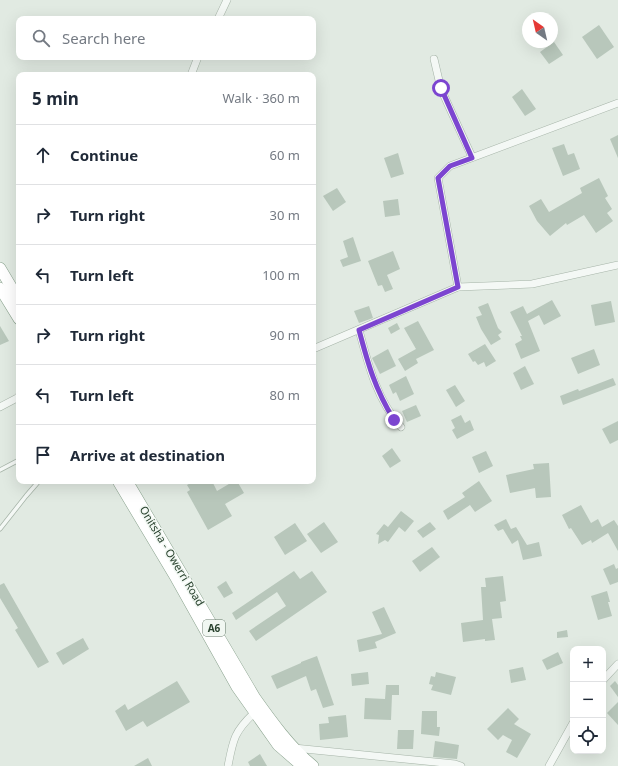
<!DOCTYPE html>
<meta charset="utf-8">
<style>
:root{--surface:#fff;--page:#f2f2f3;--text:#1f2937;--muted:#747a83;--line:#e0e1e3}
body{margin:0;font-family:"Noto Sans",sans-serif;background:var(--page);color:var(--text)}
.controls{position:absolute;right:12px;bottom:12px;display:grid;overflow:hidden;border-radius:8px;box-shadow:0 4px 16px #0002}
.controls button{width:36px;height:36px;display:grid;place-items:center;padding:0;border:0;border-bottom:1px solid var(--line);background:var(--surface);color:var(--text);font:20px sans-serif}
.compass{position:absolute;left:522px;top:12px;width:36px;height:36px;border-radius:50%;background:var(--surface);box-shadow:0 4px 16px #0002;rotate:326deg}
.stop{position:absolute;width:12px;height:12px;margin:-9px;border:3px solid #7c45d0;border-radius:50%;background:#fff}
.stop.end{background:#7c45d0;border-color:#fff;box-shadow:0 1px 4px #0008}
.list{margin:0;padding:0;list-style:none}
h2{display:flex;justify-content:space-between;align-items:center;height:52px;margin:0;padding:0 16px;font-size:17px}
h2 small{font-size:13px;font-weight:400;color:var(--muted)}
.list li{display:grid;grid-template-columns:26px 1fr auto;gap:12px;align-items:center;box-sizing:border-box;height:60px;padding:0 16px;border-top:1px solid var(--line)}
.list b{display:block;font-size:15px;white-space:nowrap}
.list em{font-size:13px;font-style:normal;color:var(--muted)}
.icon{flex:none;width:22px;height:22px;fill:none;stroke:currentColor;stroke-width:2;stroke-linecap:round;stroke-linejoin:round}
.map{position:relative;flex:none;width:618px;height:766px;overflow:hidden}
.search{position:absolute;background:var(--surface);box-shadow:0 4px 16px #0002;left:16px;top:16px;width:300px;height:44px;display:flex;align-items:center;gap:10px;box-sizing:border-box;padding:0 14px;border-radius:8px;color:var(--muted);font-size:15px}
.panel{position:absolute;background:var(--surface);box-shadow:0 4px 16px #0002;left:16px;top:72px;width:300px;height:412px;border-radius:8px}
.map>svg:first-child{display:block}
</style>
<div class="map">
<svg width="618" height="766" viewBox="0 0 618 766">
<rect width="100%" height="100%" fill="#e1eae2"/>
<g fill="#b8c7bb">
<path d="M599,25L614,47L597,59L582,37Z"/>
<path d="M554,42L563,55L549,64L540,52Z"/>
<path d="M522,89L536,109L525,116L512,97Z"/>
<path d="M618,135V158L610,139Z"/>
<path d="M564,144L568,155L574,153L580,169L563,176L552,148Z"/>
<path d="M398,153L404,174L391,178L384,158Z"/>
<path d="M599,178L608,196L605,198L612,209L607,213L613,221L596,233L584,215L567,225L566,223L550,236L537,221L529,206L541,199L549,212L582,193L580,188Z"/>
<path d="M337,188L346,202L333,211L323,196Z"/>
<path d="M398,199L400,215L385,217L383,201Z"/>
<path d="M353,237L361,261L343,267L340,260L348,257L343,241Z"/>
<path d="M393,251L400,269L387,275L393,289L385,292L382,285L378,286L368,261Z"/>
<path d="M552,300L561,316L544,325L539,315L528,321L540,351L521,359L515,344L522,340L520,336H522L510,312L523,306L527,314Z"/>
<path d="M611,301L615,322L595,326L591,305Z"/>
<path d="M488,303L498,328L502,332L498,335L501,339L491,345L481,329L476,317L482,315L478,307Z"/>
<path d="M369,306L373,318L359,323L354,311Z"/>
<path d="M418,321L434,350L416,359L418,363L405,371L398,359L416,349L404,328Z"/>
<path d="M397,323L400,329L391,334L388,328Z"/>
<path d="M0,326L9,341L0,345Z"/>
<path d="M485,344L496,361L486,367L484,362L478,365L475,361L473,362L468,354Z"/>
<path d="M388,349L396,366L380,374L372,358Z"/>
<path d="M594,349L600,365L578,374L571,358Z"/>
<path d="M525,366L534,384L521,390L513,373Z"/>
<path d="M406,376L414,394L400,401L396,392L393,394L389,385Z"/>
<path d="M613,378L616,385L563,405L560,396L578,389L579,391Z"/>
<path d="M455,385L465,401L456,407L446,390Z"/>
<path d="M416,405L421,416L407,422L402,411Z"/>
<path d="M461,415L465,423L470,420L474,430L457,439L452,430L455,428L451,420Z"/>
<path d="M618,421V440L610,444L602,429Z"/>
<path d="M392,448L401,461L390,468L382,456Z"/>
<path d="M486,451L493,466L479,473L472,457Z"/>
<path d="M549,463L551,497L536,498L535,488L510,493L506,475L534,469L533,464Z"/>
<path d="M194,481H199L201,484L206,481H212L217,491L234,481H237L244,493L225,504L232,516L208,530L187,492L190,490L187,485Z"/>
<path d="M479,481L492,501L475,512L470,505L448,520L443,511L465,497L462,493Z"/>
<path d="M581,505L591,523L598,519L602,527L614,520L618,526V551L608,533L592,543L591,540L582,545L571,528L569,529L562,515Z"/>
<path d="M401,511L414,521L405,532L399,527L388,542L385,540L378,544L379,535L376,534L384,524L388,527Z"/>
<path d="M506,519L511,529L516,527L527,545L539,542L542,556L523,560L518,540L512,544L503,529L498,531L494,525Z"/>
<path d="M324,522L338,542L321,553L307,534Z"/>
<path d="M430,522L436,529L423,538L417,531Z"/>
<path d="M295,523L307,541L285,555L274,537Z"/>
<path d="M432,547L440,557L420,572L412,561Z"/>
<path d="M614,564L616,569L618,568V582L610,585L603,569Z"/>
<path d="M294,571L300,579L312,571L327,592L256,641L249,631L286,606L277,592L236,620L232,613Z"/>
<path d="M503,576L506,601L500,602L502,618L492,619L495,640L485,641V639L463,642L461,623L483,620L481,587H486L485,578Z"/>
<path d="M226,581L233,593L224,598L217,587Z"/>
<path d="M4,583L49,662L38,668L15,630L18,628L0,598V585Z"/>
<path d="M607,591L610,602H608L612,616L598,620L591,596Z"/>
<path d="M384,607L396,633L375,642L377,648L359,652L357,640L382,634L372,612Z"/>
<path d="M567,630L568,637L557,638V632Z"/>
<path d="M83,638L89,649L63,665L56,653Z"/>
<path d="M558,652L563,663L547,670L542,660Z"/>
<path d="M317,656L334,705L323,708L316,689L311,691L306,676L277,689L271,676L301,663V662Z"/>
<path d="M523,667L526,680L511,683L509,670Z"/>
<path d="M368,672L369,684L352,686L351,674Z"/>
<path d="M436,672L456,677L451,695L431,690L433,685L429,684L431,676L435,677Z"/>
<path d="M177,681L190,702L147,727L143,721L126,731L115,711L125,704L128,710Z"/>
<path d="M615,681L618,685V697L610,686Z"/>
<path d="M386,685H399V695H392L391,720L364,719L365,698L385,699Z"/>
<path d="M618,702V725L607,713Z"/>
<path d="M508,708L519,719L514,724L531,734L517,758L506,752L512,740L503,735L498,740L487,729Z"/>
<path d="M422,711H437V727H440L439,736L421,734Z"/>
<path d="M346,715L348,737L320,740L319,724L329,723L328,717Z"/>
<path d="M398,730H414L413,749H397Z"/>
<path d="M435,741L459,745L457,759L433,757Z"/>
<path d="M260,754L267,766H250L248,762Z"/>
<path d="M148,758L152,766H134Z"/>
</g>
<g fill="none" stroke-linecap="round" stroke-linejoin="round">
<defs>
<g id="service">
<path d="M0,470L19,460"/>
<path d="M0,529L26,496L39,481"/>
</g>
<g id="minor">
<path d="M218,19L227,0"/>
<path d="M434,59L441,89L472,157"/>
<path d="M191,75L198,57"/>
<path d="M458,287L438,178L450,166L618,103"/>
<path d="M359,330C368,364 377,400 401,427"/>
<path d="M313,349L458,287L532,284L618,265"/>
<path d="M0,407L17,398L19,396"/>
<path d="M603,680L618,664"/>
<path d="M294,748L455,764L461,766"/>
<path d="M228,766C233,740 234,732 254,713"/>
<path d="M549,766L573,723"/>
</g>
<g id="trunk">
<path d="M0,268L19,300"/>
<path d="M0,288L19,319"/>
<path d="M118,481L176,578L237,687L278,745L302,766"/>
<path d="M127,481L255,698C272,722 290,747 313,766"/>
</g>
</defs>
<use href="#service" stroke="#a6b4a8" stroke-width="5"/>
<use href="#minor" stroke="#a6b4a8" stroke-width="8"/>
<use href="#trunk" stroke="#88a18c" stroke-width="12"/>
<use href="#service" stroke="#f4f8f5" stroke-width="3.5"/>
<use href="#minor" stroke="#f4f8f5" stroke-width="7"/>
<use href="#trunk" stroke="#fff" stroke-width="11"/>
</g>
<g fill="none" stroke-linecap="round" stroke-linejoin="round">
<path stroke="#7c45d0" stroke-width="5" d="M394,420C375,389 368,364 359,330L458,287L438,178L450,166L472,158L441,88"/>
</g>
<g text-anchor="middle" stroke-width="3" stroke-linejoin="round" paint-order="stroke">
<rect fill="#f1f7f2" stroke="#657869" stroke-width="1" x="203" y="620" width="22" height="16" rx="3"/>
<g font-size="10" font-weight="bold" fill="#29422e">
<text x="214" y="632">A6</text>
</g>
<g font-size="11" fill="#29422e" stroke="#f1f7f2">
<text transform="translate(172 556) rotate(59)" y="4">Onitsha - Owerri Road</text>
</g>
</g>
</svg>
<div class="controls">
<button>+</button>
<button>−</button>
<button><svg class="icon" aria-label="locate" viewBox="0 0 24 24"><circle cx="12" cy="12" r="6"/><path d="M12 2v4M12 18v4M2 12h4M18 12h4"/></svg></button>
</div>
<svg class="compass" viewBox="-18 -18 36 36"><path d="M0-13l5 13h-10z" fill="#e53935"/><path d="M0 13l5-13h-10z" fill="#747a83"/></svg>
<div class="stop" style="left:441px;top:88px"></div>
<div class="stop end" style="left:394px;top:420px"></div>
<div class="search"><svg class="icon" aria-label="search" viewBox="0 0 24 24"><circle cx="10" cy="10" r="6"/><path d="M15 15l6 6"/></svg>Search here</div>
<section class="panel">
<h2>5 min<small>Walk · 360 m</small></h2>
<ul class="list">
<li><svg class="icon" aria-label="ahead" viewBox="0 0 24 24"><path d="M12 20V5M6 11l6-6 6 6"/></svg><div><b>Continue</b></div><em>60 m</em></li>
<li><svg class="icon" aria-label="right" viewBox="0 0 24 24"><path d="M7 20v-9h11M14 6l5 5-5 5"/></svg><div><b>Turn right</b></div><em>30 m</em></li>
<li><svg class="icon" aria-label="left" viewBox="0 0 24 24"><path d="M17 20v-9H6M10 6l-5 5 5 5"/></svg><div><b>Turn left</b></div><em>100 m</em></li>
<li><svg class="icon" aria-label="right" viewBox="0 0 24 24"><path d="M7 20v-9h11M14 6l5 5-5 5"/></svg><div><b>Turn right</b></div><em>90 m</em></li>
<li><svg class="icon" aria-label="left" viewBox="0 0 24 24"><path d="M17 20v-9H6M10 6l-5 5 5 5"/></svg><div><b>Turn left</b></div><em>80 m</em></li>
<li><svg class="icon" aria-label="arrive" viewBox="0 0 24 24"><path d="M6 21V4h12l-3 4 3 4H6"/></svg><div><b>Arrive at destination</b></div></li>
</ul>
</section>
</div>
